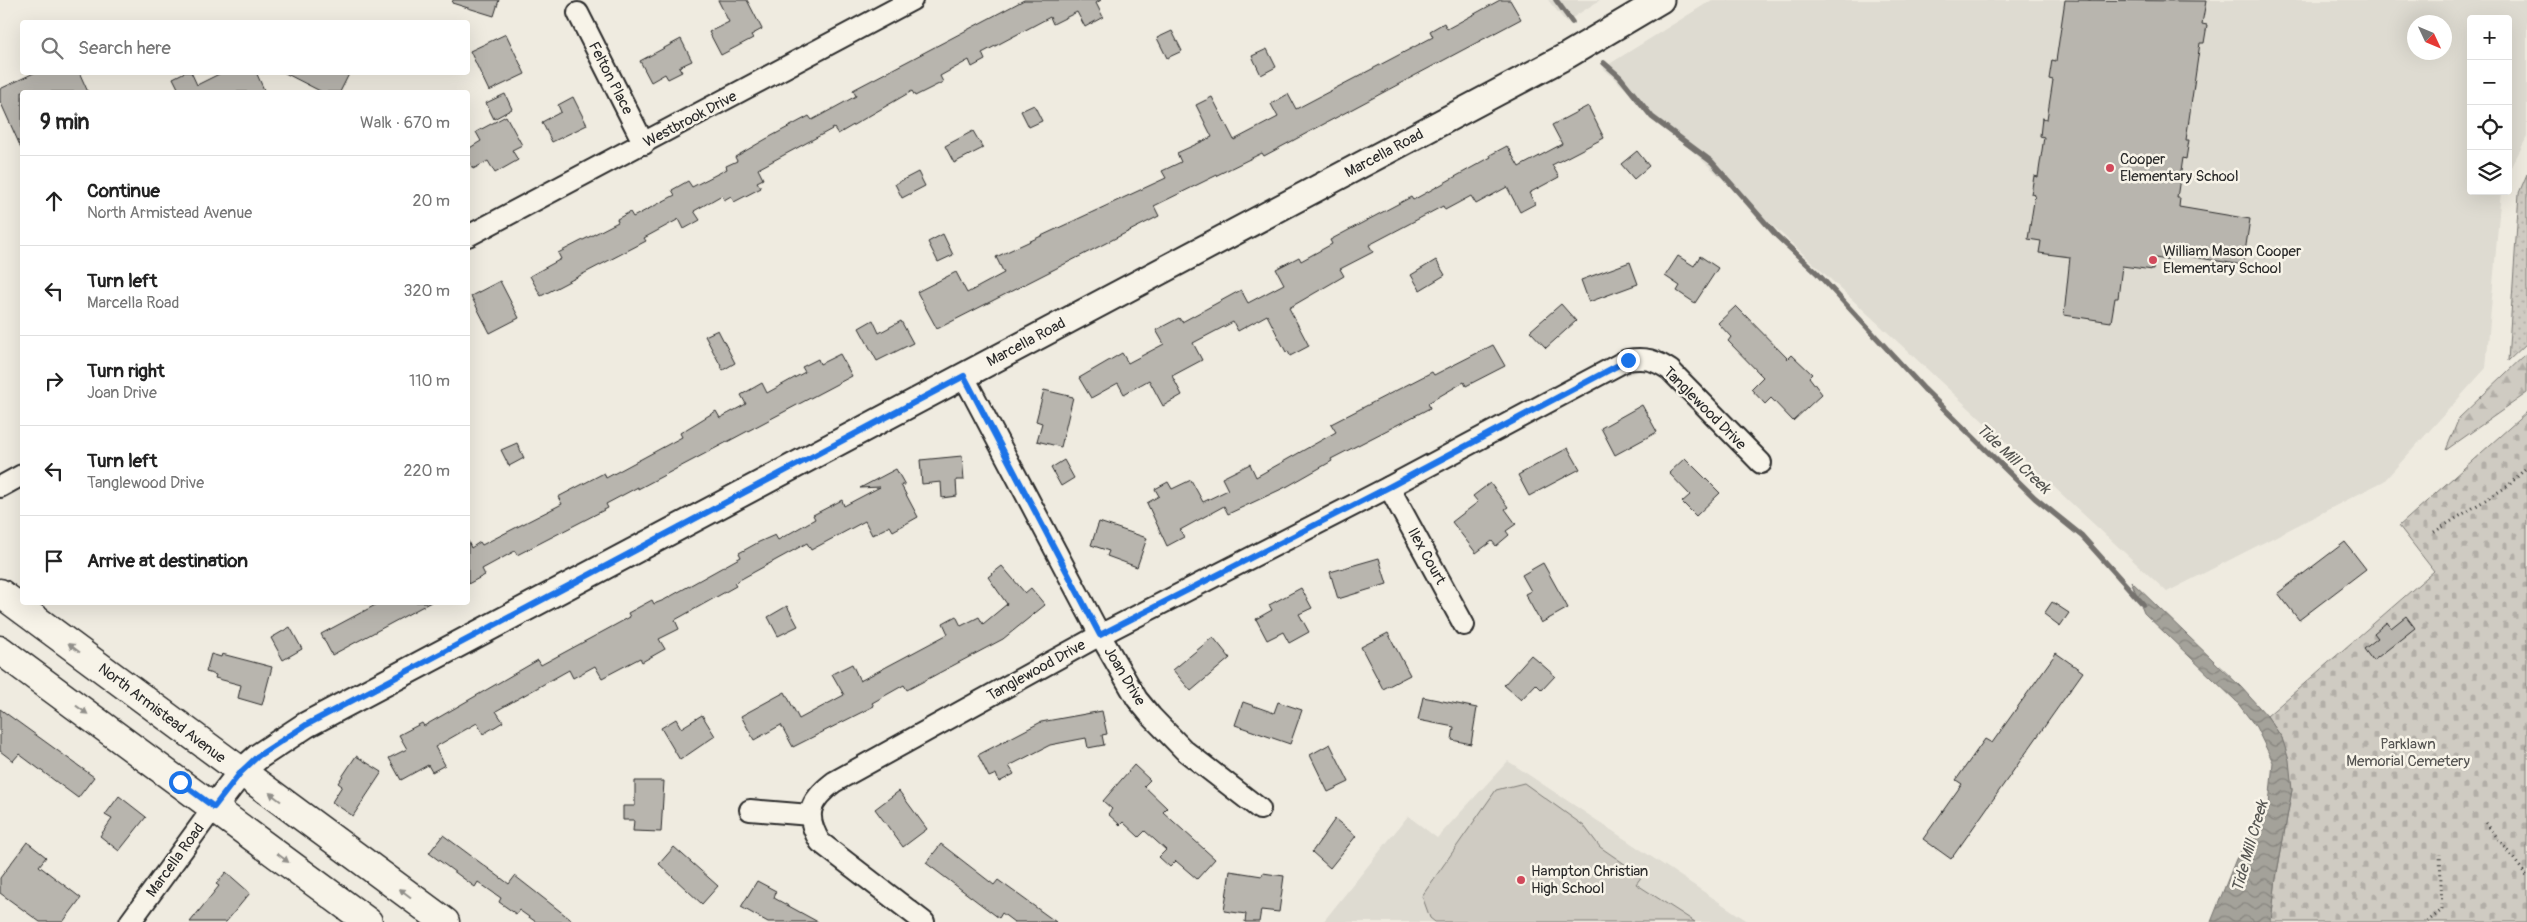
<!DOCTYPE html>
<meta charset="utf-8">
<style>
:root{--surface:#fff;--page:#f6f6f6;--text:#222;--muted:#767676;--line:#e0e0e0}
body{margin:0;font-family:Pangolin,sans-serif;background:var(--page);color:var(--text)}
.controls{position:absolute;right:15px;top:15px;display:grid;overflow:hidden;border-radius:5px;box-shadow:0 5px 20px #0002}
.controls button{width:45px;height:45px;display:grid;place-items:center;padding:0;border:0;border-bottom:1px solid var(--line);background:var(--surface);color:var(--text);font:25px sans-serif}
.compass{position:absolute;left:2407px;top:15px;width:45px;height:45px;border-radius:50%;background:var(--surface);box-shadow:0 5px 20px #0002;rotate:134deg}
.stop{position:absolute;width:15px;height:15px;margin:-11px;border:4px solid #1a73e8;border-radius:50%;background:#fff}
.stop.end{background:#1a73e8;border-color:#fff;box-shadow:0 1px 5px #0008}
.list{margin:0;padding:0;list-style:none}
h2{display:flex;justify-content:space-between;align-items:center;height:65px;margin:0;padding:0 20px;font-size:21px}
h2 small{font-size:16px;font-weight:400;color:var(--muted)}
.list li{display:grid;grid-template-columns:32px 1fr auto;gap:15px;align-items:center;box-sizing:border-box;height:90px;padding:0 20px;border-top:1px solid var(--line)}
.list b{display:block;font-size:19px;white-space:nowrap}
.list p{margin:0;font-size:16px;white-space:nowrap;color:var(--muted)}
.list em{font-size:16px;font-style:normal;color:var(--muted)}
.icon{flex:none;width:28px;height:28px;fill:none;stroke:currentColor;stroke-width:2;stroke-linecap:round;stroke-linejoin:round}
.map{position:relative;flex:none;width:2527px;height:922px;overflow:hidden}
.search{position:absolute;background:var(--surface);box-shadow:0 5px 20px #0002;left:20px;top:20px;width:450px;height:55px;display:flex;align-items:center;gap:12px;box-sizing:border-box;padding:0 18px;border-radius:5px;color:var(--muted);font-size:19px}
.panel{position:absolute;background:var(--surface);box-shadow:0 5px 20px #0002;left:20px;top:90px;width:450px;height:515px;border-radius:5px}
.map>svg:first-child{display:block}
</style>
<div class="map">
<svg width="2527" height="922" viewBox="0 0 2527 922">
<defs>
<pattern id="grass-dots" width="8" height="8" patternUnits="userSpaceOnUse" patternTransform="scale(1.25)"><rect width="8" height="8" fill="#cfcbc2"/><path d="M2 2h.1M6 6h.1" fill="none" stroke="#b2aea7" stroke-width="1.8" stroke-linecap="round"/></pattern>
<pattern id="forest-firs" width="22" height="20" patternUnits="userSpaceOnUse" patternTransform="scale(1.25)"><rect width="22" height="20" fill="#cfcbc2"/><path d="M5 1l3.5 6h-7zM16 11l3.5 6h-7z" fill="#b2aea7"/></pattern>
<pattern id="cemetery-stones" width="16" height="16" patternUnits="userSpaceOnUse" patternTransform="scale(1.25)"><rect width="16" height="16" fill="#cfcbc2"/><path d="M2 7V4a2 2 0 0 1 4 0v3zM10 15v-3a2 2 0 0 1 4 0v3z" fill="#b2aea7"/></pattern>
<pattern id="water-waves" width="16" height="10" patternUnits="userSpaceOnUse" patternTransform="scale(1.25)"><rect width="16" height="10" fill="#a4a29a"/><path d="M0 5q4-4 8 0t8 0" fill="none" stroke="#86847e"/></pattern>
</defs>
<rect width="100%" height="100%" fill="#efebe0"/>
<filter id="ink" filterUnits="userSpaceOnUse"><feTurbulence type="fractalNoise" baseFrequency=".02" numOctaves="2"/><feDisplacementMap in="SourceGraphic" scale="10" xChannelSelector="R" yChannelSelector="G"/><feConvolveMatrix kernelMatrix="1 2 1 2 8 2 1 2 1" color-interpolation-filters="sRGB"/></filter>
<g filter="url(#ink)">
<g fill="#dedbd1" fill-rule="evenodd">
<path d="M1548,0H1600L1566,22Z"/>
<path d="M1712,0H2527V137L2508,173V19H2471V191H2501L2486,368L2384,481L2167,592L1603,68ZM2414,22H2444V52H2414Z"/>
<path d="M1508,761L1749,922H1323L1408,816L1437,838Z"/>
</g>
<path fill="url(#grass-dots)" stroke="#7d7b76" d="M2527,174V343L2508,361L2519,193Z"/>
<path fill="url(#forest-firs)" stroke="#7d7b76" d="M2527,353V393L2446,450L2459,418Z"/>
<path fill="url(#cemetery-stones)" stroke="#7d7b76" d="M2527,412V922H2271L2276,878L2292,790L2282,738L2267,716L2434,571L2399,526Z"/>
<path fill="#cfcbc2" stroke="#7d7b76" d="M1524,783L1584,826L1600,847L1642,876L1636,884L1695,922H1435L1430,918L1422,896L1496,790Z"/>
<path fill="url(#water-waves)" stroke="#74726e" d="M2131,581L2241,687L2267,716L2282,738L2289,760L2292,790L2276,878L2271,922H2211L2236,859L2269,805L2273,762L2256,727L2236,701L2144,613Z"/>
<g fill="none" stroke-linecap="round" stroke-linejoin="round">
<g stroke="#74726e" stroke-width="5.5">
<path d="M1556,0L1572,22"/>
<path d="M1604,63L1620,77L1652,117L1712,162L1777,236L1817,273L1924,389L2035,498L2082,536L2143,604"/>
</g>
</g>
<g fill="#b8b5ae" stroke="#2b2b2b">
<path d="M453,0H499L494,16L452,3Z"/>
<path d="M718,0H747L762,29L751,35L753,38L721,55L709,32L729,22Z"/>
<path d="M1024,0H1101L1096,3L1103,17L1085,27L1077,12L1053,24L1050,17L982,53L985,60L972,67L969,60L940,76L943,82L915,96L912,91L838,134L834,128L758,169L763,179L757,182L761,188L734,202L731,196L724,200L722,195L694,211L700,220L684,229L679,219L644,238L646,241L541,296L530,276L561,259L558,253L618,222L617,219L630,212L633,217L675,195L672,190L688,181L692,187L727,169L726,166L737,161L735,157L766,139L809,116L812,120L856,96L853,90Z"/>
<path d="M1500,0H1510L1521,19L1264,156L1262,153L1154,206L1159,216L937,329L917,292L956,272L967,293L1004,273L996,257L1166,178L1162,171L1181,162L1177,153L1212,137L1196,105L1212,97L1234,140L1278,117L1271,104L1288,94L1296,109L1433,37L1430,31L1444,23L1447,29Z"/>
<path d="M2065,0L2206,1L2202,24L2207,25L2204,43H2200L2186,140H2189L2186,159L2183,158L2177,198H2180L2179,207L2250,219L2243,265L2168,253L2167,260L2155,258L2153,270L2122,266L2118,298H2115L2111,322L2064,315L2070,257L2039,253L2041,241L2028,239L2035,195L2031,194L2034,176L2038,177L2044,137L2040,136L2042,118L2047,119L2053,80L2049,79L2052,60L2056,61Z"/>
<path d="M1172,31L1182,51L1167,58L1157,38Z"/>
<path d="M506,34L525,74L489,91L470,51Z"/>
<path d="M681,39L692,61L679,67L682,72L668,79L665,74L651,82L640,61Z"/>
<path d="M1267,49L1276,67L1261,75L1252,56Z"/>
<path d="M36,72H79L88,92H22V150L0,101V89Z"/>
<path d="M185,72H191L197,85L223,72H256L265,92H180L173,78Z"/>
<path d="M283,72H350L340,92H322Z"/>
<path d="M505,94L512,109L494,119L486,103Z"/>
<path d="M573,97L587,125L552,142L542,122L561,112L558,105Z"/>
<path d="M1034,105L1042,121L1029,127L1021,111Z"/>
<path d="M1588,106L1604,138L1552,165L1559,177L1529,193L1535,204L1520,212L1507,187L1476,204L1471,196L1445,210L1443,206L1369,245L1373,252L1340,269L1344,276L1289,308L1309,346L1290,356L1288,351L1286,352L1267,315L1238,331L1233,322L1193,343L1202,360L1172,376L1182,395L1163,406L1149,380L1124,394L1118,383L1091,398L1079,378L1122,353L1128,363L1164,344L1156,330L1179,318L1182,322L1241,290L1248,303L1284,284L1276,269L1299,257L1301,261L1332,244L1330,240L1411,197L1413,200L1491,157L1490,155L1507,146L1519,167L1562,144L1552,125Z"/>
<path d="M506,116L522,145L512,150L518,160L495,173L488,161L473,169L468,159V149L481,141L476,132Z"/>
<path d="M973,131L983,148L954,163L945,146Z"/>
<path d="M1637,151L1649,166L1634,179L1621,164Z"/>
<path d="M918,172L925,186L902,198L895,184Z"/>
<path d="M943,234L953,255L938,262L928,242Z"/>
<path d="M1678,256L1694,266L1700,256L1718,268L1695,303L1677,291L1680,286L1665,276Z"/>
<path d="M1436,260L1445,275L1420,290L1411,275Z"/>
<path d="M1630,262L1638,284L1589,302L1581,280Z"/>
<path d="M500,281L519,318L490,333L471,296Z"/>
<path d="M1561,304L1576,321L1546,348L1530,331Z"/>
<path d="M1736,306L1788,359L1792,355L1812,374L1809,377L1822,394L1793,421L1771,398L1765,404L1751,389L1763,377L1728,341L1731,337L1718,323Z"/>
<path d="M873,320L879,333L901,321L913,343L877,361L859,328Z"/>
<path d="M718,330L735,363L723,370L705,336Z"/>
<path d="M1493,345L1505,366L1466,386L1464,382L1428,403L1430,408L1331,459L1332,461L1288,486L1228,514L1224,506L1180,530L1184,537L1167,546L1147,503L1159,496L1155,489L1168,482L1172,489L1191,480L1203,502L1228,490L1222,478L1250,464L1256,477L1336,432L1331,424L1432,372L1434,375Z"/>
<path d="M840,354L852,376L638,489V487L606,504L608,508L517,555L515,551L482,569L485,575L468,584V541L471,548L480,542L482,545L562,504L558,497L604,473L606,478L682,437L680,433L716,411L720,418L746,404L741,395L762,383L767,393L805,372L802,367L818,359L820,364Z"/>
<path d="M1044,390L1073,397L1061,447L1037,441L1042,423L1036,421Z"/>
<path d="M1642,405L1657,432L1615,455L1601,428Z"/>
<path d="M517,443L524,458L509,466L501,450Z"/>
<path d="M1568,448L1580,469L1529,496L1518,475Z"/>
<path d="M962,456L964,480H956L957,496L942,498L941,482L922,484L920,460Z"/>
<path d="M1685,458L1720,493L1696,516L1682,502L1690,495L1669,473Z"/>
<path d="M1064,460L1074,478L1061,486L1051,468Z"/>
<path d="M896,469L905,485H901L918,517L893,531L890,526L872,535L865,521L811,550L807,543L734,583L736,586L675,620L679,629L659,639L665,649L642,662L640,658L602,678L595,666L573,678L569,670L496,711L503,722L483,734L477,723L435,747L445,765L432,772L428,765L401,780L389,758L407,749L399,735L422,723L424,726L538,660L541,665L630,617L628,613L652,600L654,604L664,600L741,557L739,553L759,542L775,535L778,540L815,519L813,515L842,500L844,506L880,487L860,488Z"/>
<path d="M1490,483L1508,507L1505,509L1516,524L1506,531L1509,535L1496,546L1492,541L1476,553L1452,522L1478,502L1473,496Z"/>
<path d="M1099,522L1147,538L1137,567L1107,556L1109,551L1091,545Z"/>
<path d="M2345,542L2366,569L2299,620L2278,593Z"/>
<path d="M1379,558L1387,584L1338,599L1330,572Z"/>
<path d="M1543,563L1568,608L1541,623L1525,594L1531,591L1522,575Z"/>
<path d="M1002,566L1025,593L1031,588L1045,605L1003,639L907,690L904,685L872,703L874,706L793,747L781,725L754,740L741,716L785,692L799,719L844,695L832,674L852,664L860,681L948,634L943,623L956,616L961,626L979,617L983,624L1007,604L988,577Z"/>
<path d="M1301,588L1312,608L1299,614L1309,632L1289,643L1283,632L1267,640L1256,619L1272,610L1269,605Z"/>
<path d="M381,602H431L332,655L321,634Z"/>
<path d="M2052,602L2069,613L2060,626L2044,614Z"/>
<path d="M787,606L798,626L778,636L768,617Z"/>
<path d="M2406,616L2415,628L2373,661L2364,649L2378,638L2374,633L2387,622L2391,628Z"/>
<path d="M290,627L302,649L283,660L271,638Z"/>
<path d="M1388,633L1410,675L1383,689L1361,647Z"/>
<path d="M1213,637L1230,658L1191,691L1173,670Z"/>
<path d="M2056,653L2083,672L1951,859L1923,839L1962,784L1956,780L1985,739L1992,743Z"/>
<path d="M211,654L221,657L222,654L272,667L262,705L238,698L241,685L215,678L216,675L206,672Z"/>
<path d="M1531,655L1555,676L1542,690L1536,684L1521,700L1504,685Z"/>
<path d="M1423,697L1477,708L1471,744L1452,740L1454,727L1418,720Z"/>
<path d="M1243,702L1274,713L1278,702L1302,710L1290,744L1235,725Z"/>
<path d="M0,709L94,777L78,798L19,754L13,761L0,751Z"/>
<path d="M1102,711L1107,734L1102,735L1104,745L1088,748L1086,738L1050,745L1009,766L1014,774L999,782L996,774L989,777L978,755L1041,722Z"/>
<path d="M702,715L715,736L680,760L661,728L676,719L681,728Z"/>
<path d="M1330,744L1349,782L1328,792L1310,755Z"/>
<path d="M356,756L382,772L353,816L332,802L342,786L338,783Z"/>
<path d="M1134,765L1150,780L1144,786L1167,808L1163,812L1215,859L1197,879L1176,861L1170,867L1159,857L1166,850L1145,831L1139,837L1123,822L1120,825L1108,814L1112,809L1103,801Z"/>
<path d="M635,781H664L661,832L633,831L634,820H623V806H635Z"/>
<path d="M899,791L927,829L903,847L875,809Z"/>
<path d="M119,796L146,817L119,851L100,836L112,819L105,815Z"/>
<path d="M1335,819L1356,836L1330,868L1312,852Z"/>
<path d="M443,835L509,884L515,876L574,922H536L519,910L516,914L499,902L501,898L478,882L475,887L429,853Z"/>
<path d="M27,842L46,857L39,866L81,898L63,922H40L0,893V878Z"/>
<path d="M941,844L994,885L998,880L1056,922H1014L1002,913L999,918L926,863Z"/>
<path d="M674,847L718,886L702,904L659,864Z"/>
<path d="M1230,871L1262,876L1263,873L1284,876L1279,912L1261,910L1259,922H1245L1246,914L1224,911Z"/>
<path d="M226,872L250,893L226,922H190L219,886L216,884Z"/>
<path d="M757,881L776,891L774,898L818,922H768L741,907Z"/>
</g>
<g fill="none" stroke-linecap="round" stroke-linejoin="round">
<defs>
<g id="minor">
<path d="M578,13L644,144"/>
<path d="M468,236L912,0"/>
<path d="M963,375L1100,635L1137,699L1151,716L1184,750L1260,809"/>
<path d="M0,487L22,475"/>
<path d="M1389,487L1464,625"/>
<path d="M750,810L810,815"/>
<path d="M130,922L214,807"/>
<path d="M924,922L820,842C804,815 809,801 834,782L1100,635L1389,487L1627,360C1646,357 1655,360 1670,370L1761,463"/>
</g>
<path id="tertiary" d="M214,807L241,772L259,756L306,725L1568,55L1661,0"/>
<g id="primary">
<path d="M0,593L445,922"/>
<path d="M0,650L368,922"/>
</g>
</defs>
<use href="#minor" stroke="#2b2b2b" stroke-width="24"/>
<use href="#tertiary" stroke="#2b2b2b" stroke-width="29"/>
<use href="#primary" stroke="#2b2b2b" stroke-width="31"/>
<g stroke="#2b2b2b" stroke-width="3" stroke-dasharray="1 4" stroke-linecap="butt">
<path d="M2434,532L2508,486L2527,467"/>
<path d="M2486,823L2527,876"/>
<path d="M2427,922L2442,910L2440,854"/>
</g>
<use href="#minor" stroke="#f7f3e8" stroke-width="20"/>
<use href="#tertiary" stroke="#f7f3e8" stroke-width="25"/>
<use href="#primary" stroke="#f7f3e8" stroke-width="28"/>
</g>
<defs><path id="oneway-solid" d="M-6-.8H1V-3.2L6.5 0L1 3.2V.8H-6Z" transform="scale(1.25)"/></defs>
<g fill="#918f8a">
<use href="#oneway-solid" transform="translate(74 648) rotate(-143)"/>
<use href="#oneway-solid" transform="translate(82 710) rotate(36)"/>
<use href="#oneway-solid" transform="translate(275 797) rotate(-143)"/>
<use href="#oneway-solid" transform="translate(283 858) rotate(37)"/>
<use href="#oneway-solid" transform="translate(405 893) rotate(-143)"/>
</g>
</g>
<g fill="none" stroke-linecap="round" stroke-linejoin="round" filter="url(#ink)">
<path stroke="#1a73e8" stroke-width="6" d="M180,782L214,807L241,772L258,756L306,725L964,376L1100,635L1389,487L1628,360"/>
</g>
<g fill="#d1495b" stroke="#f7f3e8" stroke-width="2">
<circle cx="2110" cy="168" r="5"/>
<circle cx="2153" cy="260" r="5"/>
<circle cx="1521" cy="880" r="5"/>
</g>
<g text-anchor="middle" stroke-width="5" stroke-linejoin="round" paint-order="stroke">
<g font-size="15" fill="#2b2b2b" stroke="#f7f3e8">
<text transform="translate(611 78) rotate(63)" y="5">Felton Place</text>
<text transform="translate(690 119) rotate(-28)" y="5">Westbrook Drive</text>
<text transform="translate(1384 153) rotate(-28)" y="5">Marcella Road</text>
<text transform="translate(1026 342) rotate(-28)" y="5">Marcella Road</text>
<text transform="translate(1705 408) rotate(45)" y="5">Tanglewood Drive</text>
<text transform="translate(1427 556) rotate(61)" y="5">Ilex Court</text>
<text transform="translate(1036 670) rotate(-29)" y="5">Tanglewood Drive</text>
<text transform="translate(1125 676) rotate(59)" y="5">Joan Drive</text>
<text transform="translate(162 713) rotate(37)" y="5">North Armistead Avenue</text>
<text transform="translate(175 860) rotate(-54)" y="5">Marcella Road</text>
</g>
<g font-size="15" fill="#2b2b2b" stroke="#f7f3e8" text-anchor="start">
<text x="2120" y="164">Cooper<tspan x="2120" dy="17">Elementary School</tspan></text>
<text x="2163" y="256">William Mason Cooper<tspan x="2163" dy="17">Elementary School</tspan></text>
<text x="1531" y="876">Hampton Christian<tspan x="1531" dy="17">High School</tspan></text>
</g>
<g font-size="15" fill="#545351" stroke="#f7f3e8">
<text x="2408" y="749">Parklawn<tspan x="2408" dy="17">Memorial Cemetery</tspan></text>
</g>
<g font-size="16" font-style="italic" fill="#555552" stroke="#f7f3e8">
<text transform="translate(2014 458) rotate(43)" y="6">Tide Mill Creek</text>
<text transform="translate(2249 846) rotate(-74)" y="6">Tide Mill Creek</text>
</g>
</g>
</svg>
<div class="controls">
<button>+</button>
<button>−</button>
<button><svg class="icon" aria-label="locate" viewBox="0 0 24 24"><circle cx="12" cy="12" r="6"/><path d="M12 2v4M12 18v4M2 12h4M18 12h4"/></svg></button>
<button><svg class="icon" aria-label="layers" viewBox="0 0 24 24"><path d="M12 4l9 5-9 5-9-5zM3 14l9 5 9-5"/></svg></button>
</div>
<svg class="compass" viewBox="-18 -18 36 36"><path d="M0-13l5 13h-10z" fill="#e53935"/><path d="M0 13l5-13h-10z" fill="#767676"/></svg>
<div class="stop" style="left:180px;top:782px"></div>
<div class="stop end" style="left:1628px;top:360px"></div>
<div class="search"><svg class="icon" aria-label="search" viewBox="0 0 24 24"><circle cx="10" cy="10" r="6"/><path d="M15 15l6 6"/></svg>Search here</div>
<section class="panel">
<h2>9 min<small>Walk · 670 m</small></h2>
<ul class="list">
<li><svg class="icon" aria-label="ahead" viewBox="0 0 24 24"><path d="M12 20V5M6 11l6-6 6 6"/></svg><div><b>Continue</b><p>North Armistead Avenue</p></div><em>20 m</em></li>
<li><svg class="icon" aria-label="left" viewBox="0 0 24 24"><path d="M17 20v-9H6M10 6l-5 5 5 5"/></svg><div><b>Turn left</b><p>Marcella Road</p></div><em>320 m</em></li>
<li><svg class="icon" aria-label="right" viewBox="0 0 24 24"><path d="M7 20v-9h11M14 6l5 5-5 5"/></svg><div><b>Turn right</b><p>Joan Drive</p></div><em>110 m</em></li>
<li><svg class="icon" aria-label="left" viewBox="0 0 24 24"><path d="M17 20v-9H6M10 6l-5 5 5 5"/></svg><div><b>Turn left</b><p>Tanglewood Drive</p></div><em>220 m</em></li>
<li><svg class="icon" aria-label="arrive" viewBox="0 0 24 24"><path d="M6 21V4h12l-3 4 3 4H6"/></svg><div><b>Arrive at destination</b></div></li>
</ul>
</section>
</div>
